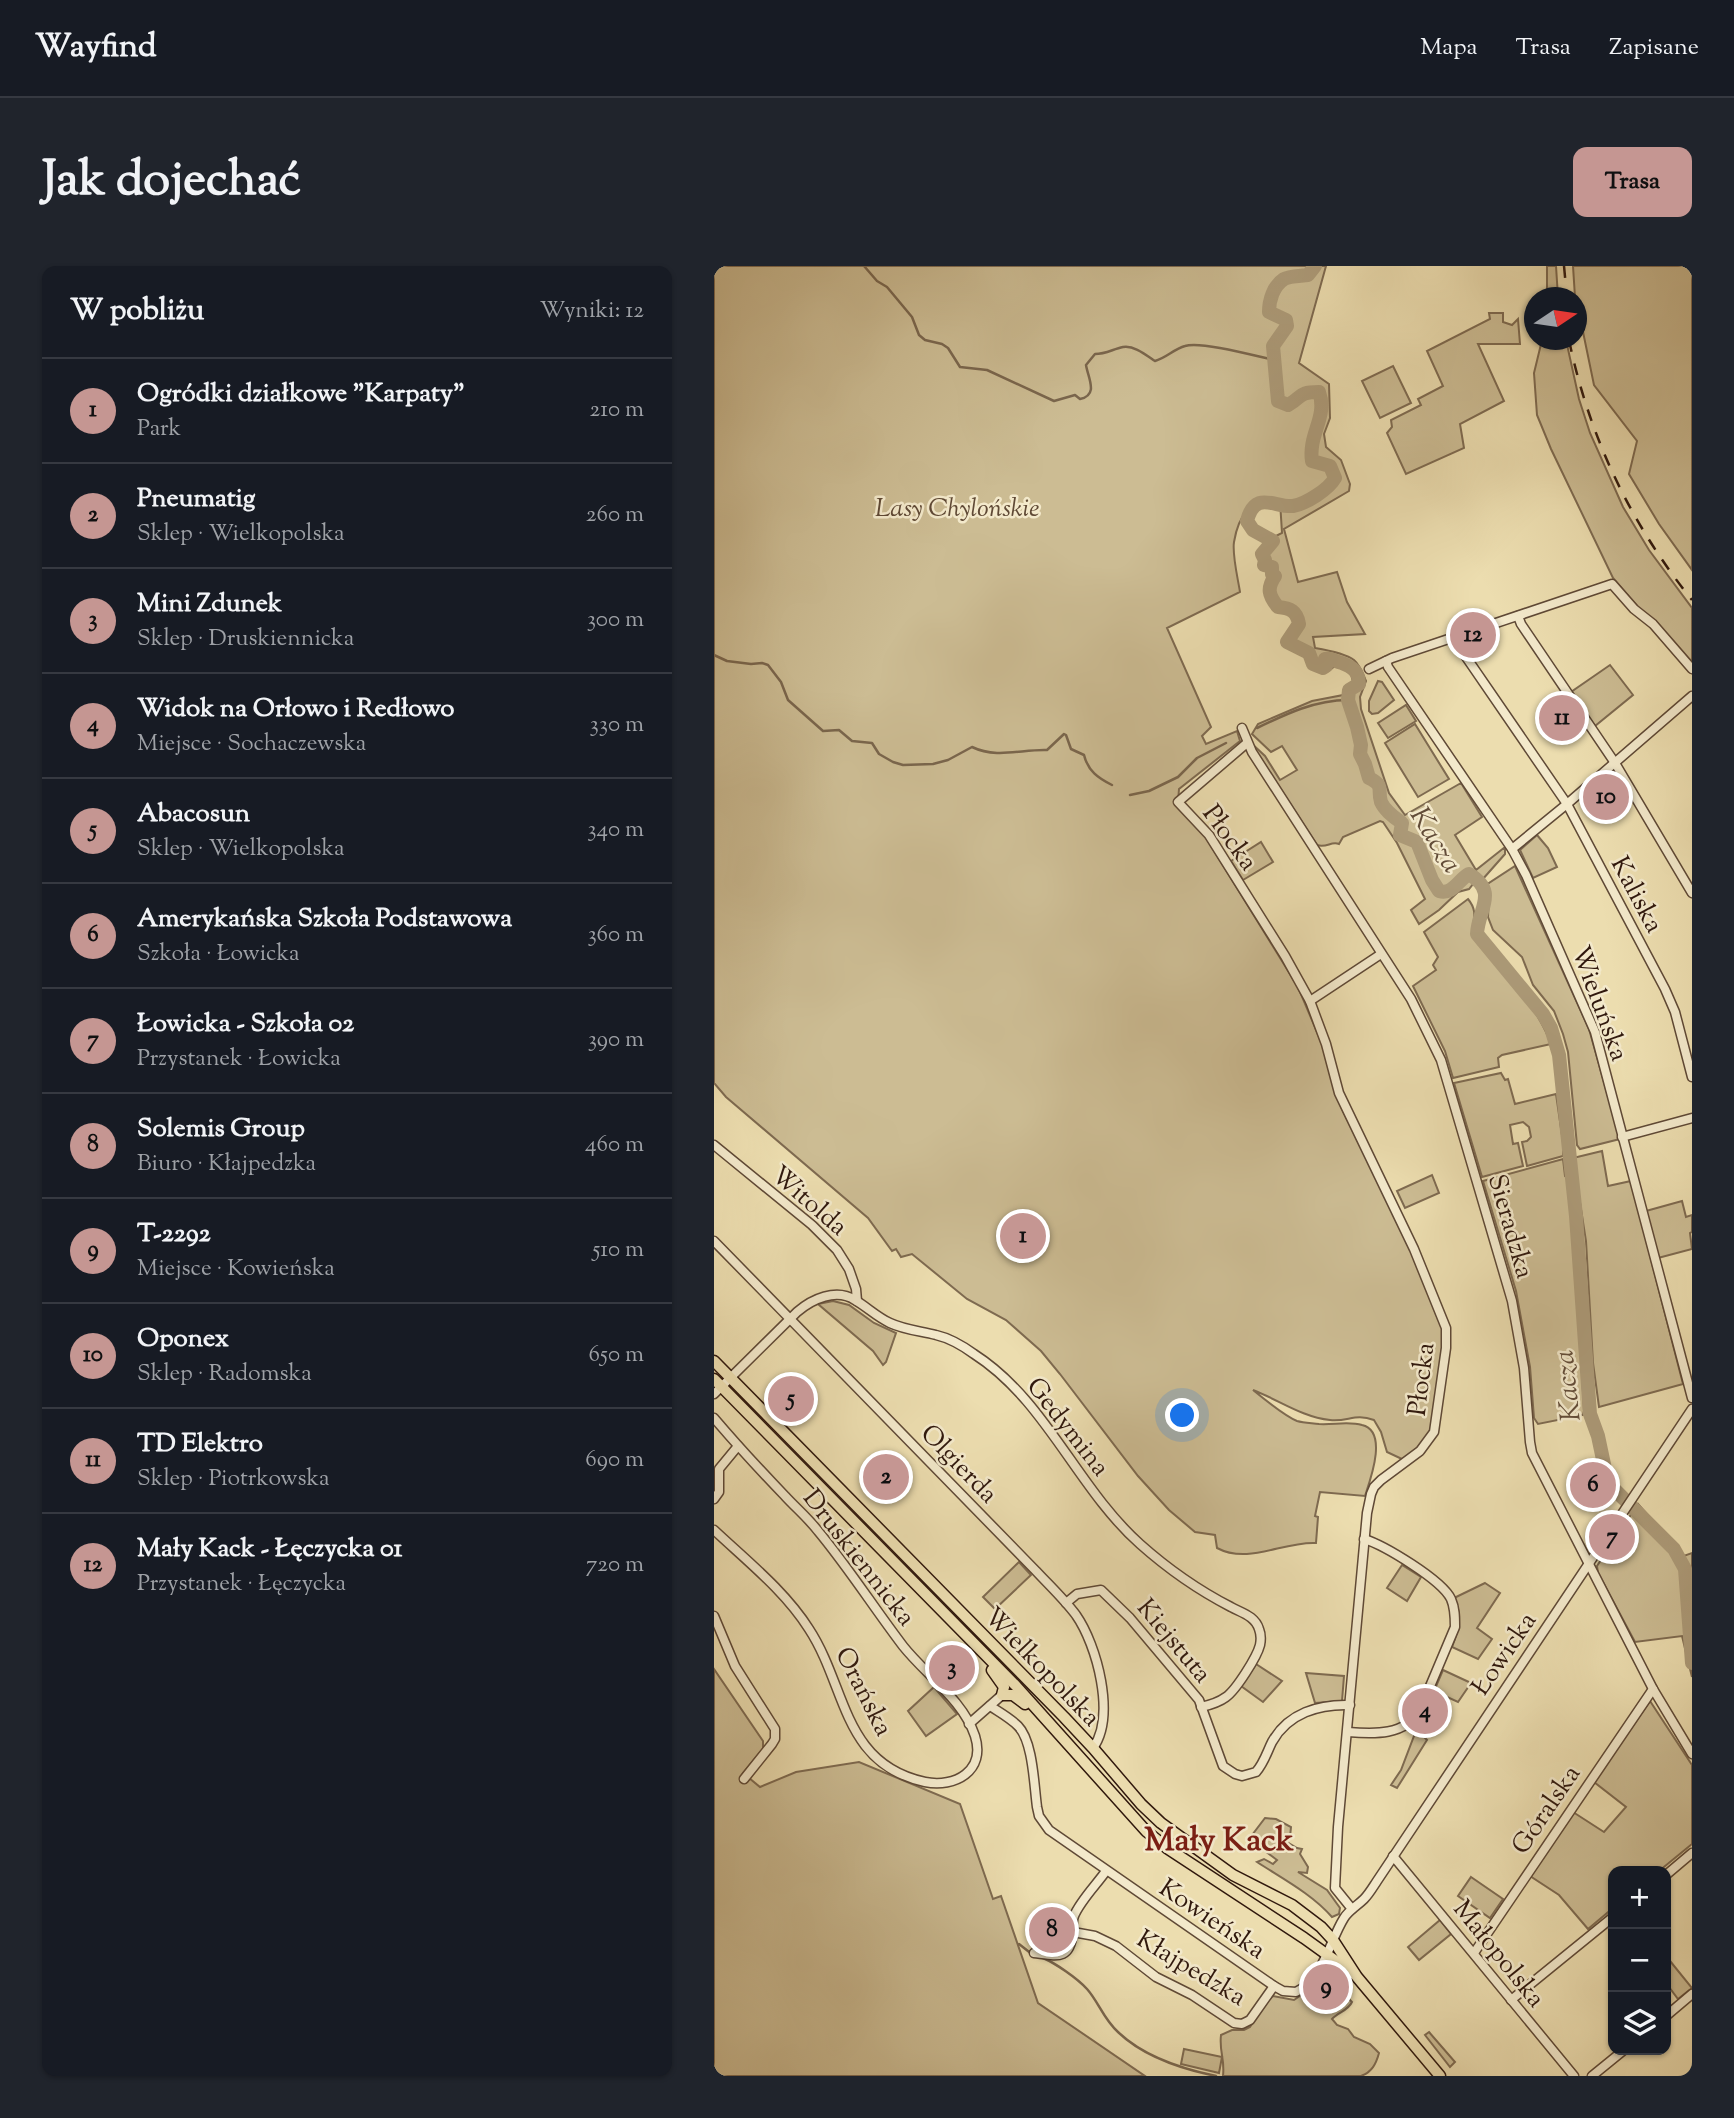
<!DOCTYPE html>
<html lang="pl">
<meta charset="utf-8">
<style>
:root{--surface:#171b24;--page:#20242c;--text:#f1f3f6;--muted:#9ea1a6;--line:#363941;--accent:#c59692}
body{margin:0;font-family:"Sorts Mill Goudy",serif;background:var(--page);color:var(--text)}
.controls{position:absolute;right:21px;bottom:21px;display:grid;overflow:hidden;border-radius:14px;box-shadow:0 2px 5px #0004}
.controls button{width:63px;height:63px;display:grid;place-items:center;padding:0;border:0;border-bottom:2px solid var(--line);background:var(--surface);color:var(--text);font:35px sans-serif}
.compass{position:absolute;left:810px;top:21px;width:63px;height:63px;border-radius:50%;background:var(--surface);box-shadow:0 2px 5px #0004;rotate:77deg}
.you{position:absolute;left:469px;top:1150px;width:24px;height:24px;margin:-18px;border:5px solid #fff;border-radius:50%;background:#1a73e8;box-shadow:0 0 0 10px #1a73e833}
.badge{display:grid;place-items:center;width:46px;height:46px;border-radius:50%;background:var(--accent);color:#111;font-size:23px;font-weight:700}
.pin{position:absolute;translate:-50% -50%;border:4px solid #fff;box-shadow:0 2px 7px #0006}
.list{margin:0;padding:0;list-style:none}
h2{display:flex;justify-content:space-between;align-items:center;height:91px;margin:0;padding:0 28px;font-size:30px}
h2 small{font-size:23px;font-weight:400;color:var(--muted)}
.list li{display:grid;grid-template-columns:46px 1fr auto;gap:21px;align-items:center;box-sizing:border-box;height:105px;padding:0 28px;border-top:2px solid var(--line)}
.list b{display:block;font-size:26px;white-space:nowrap}
.list p{margin:0;font-size:23px;white-space:nowrap;color:var(--muted)}
.list em{font-size:23px;font-style:normal;color:var(--muted)}
.icon{flex:none;width:38px;height:38px;fill:none;stroke:currentColor;stroke-width:2;stroke-linecap:round;stroke-linejoin:round}
.map{position:relative;flex:none;width:978px;height:1810px;overflow:hidden;border-radius:14px}
header{display:flex;align-items:center;gap:42px;box-sizing:border-box;height:98px;padding:0 35px;background:var(--surface);border-bottom:2px solid var(--line)}
header strong{font-size:33px}
nav{display:flex;gap:38px;margin-inline-start:auto;font-size:24px}
.intro{display:flex;align-items:center;justify-content:space-between;box-sizing:border-box;height:168px;padding:0 42px}
h1{margin:0;font-size:49px}
.button{padding:18px 32px;border-radius:14px;background:var(--accent);color:#111;font-size:24px;font-weight:700}
main{display:flex;gap:42px;padding:0 42px}
aside{flex:1;background:var(--surface);border-radius:14px;box-shadow:0 2px 5px #0004}
.map>svg:first-child{display:block}
</style>
<header>
<strong>Wayfind</strong>
<nav><a>Mapa</a><a>Trasa</a><a>Zapisane</a></nav>
</header>
<div class="intro"><h1>Jak dojechać</h1><a class="button">Trasa</a></div>
<main>
<aside>
<h2>W pobliżu<small>Wyniki: 12</small></h2>
<ul class="list">
<li><span class="badge">1</span><div><b>Ogródki działkowe &quot;Karpaty&quot;</b><p>Park</p></div><em>210 m</em></li>
<li><span class="badge">2</span><div><b>Pneumatig</b><p>Sklep · Wielkopolska</p></div><em>260 m</em></li>
<li><span class="badge">3</span><div><b>Mini Zdunek</b><p>Sklep · Druskiennicka</p></div><em>300 m</em></li>
<li><span class="badge">4</span><div><b>Widok na Orłowo i Redłowo</b><p>Miejsce · Sochaczewska</p></div><em>330 m</em></li>
<li><span class="badge">5</span><div><b>Abacosun</b><p>Sklep · Wielkopolska</p></div><em>340 m</em></li>
<li><span class="badge">6</span><div><b>Amerykańska Szkoła Podstawowa</b><p>Szkoła · Łowicka</p></div><em>360 m</em></li>
<li><span class="badge">7</span><div><b>Łowicka - Szkoła 02</b><p>Przystanek · Łowicka</p></div><em>390 m</em></li>
<li><span class="badge">8</span><div><b>Solemis Group</b><p>Biuro · Kłajpedzka</p></div><em>460 m</em></li>
<li><span class="badge">9</span><div><b>T-2292</b><p>Miejsce · Kowieńska</p></div><em>510 m</em></li>
<li><span class="badge">10</span><div><b>Oponex</b><p>Sklep · Radomska</p></div><em>650 m</em></li>
<li><span class="badge">11</span><div><b>TD Elektro</b><p>Sklep · Piotrkowska</p></div><em>690 m</em></li>
<li><span class="badge">12</span><div><b>Mały Kack - Łęczycka 01</b><p>Przystanek · Łęczycka</p></div><em>720 m</em></li>
</ul>
</aside>
<div class="map">
<svg width="978" height="1810" viewBox="0 0 978 1810">
<rect width="100%" height="100%" fill="#ecddaf"/>
<filter id="stains"><feTurbulence type="fractalNoise" baseFrequency=".00286" numOctaves="4"/><feColorMatrix values="0 0 0 0 .2 0 0 0 0 .09 0 0 0 0 .02 0 0 0 .5 -.17"/></filter>
<radialGradient id="worn" r=".72"><stop offset=".6" stop-color="#630" stop-opacity="0"/><stop offset="1" stop-color="#630" stop-opacity=".3"/></radialGradient>
<g fill="#ccbc93" stroke="#7e6a50" stroke-width="2">
<path d="M0,0H612L585,97L615,118L616,152L610,168L612,181L627,194L636,218L635,225L570,263L584,316L623,306L633,336L651,368L599,371L601,382C613,384 631,387 640,394C646,399 649,408 652,415L646,431L647,443L675,527L691,549L747,517L768,551L741,569L762,604L791,581V588L768,614L764,608L757,614L759,618L755,623L744,626L725,644L705,658L697,644L711,633L683,577L669,556L666,555L629,571L625,578C617,575 613,582 603,579L536,476L551,490L566,514L583,504L568,480L557,486L538,468L544,458L598,435L629,429L632,424L638,419L639,416L636,403L621,400L613,406C598,406 600,398 591,390C585,385 577,381 571,377V373L577,368L584,358C581,345 578,341 564,338L558,320L562,316L561,303L553,287L559,281L560,271L568,267L566,235C538,228 524,251 520,276C518,289 524,313 526,326L453,362L497,461L488,470L492,478L523,465L526,475L465,523L464,536L491,570L584,721L608,778L621,827L630,847L697,983L730,1062L720,1158L713,1173L690,1194L673,1186L667,1166L660,1154C641,1147 634,1156 616,1154C588,1151 565,1134 539,1124C550,1133 571,1150 583,1155C590,1157 598,1157 605,1158C619,1159 635,1155 648,1159C674,1165 657,1212 651,1230L606,1226L601,1250L604,1251L602,1277C569,1275 535,1299 503,1282L501,1269L481,1266L455,1244L424,1210L346,1108L327,1085L292,1054L253,1033L198,988L187,991L182,983L178,985L154,952L12,831L0,817Z"/>
<path d="M833,0H842L844,31H833Z"/>
<path d="M859,0H978V304L945,258L915,208L923,175L880,119L862,32L861,31Z"/>
<path d="M775,47H789V56L798,59L804,53L806,78H764L790,135L746,158L750,182L692,208L673,167L678,161L677,154L707,139L704,133L729,120L713,85L776,53Z"/>
<path d="M828,74H852L865,133L876,167L909,241L935,284L978,342V397L924,341L899,312L837,183L823,149L820,107Z"/>
<path d="M679,100L697,137L666,152L648,115Z"/>
<path d="M896,399L919,429L881,460L857,426Z"/>
<path d="M664,415L668,416L680,434L664,447L658,448L655,445V435Z"/>
<path d="M692,439L702,455L674,472L664,457Z"/>
<path d="M701,458L735,513L704,531L671,477Z"/>
<path d="M823,569L834,582L843,601L819,612L806,584Z"/>
<path d="M547,576L559,596L529,614L517,595Z"/>
<path d="M801,600L875,763L906,873L866,883L863,879L854,786L849,768L840,745L819,719L808,691L779,664L774,651L775,629L772,619Z"/>
<path d="M754,633C768,650 753,660 762,673C764,676 768,677 770,680C776,687 782,694 787,701C806,723 827,750 837,778L788,789L784,792L785,801L739,812L731,785L699,720L722,704L719,699L724,691L710,666Z"/>
<path d="M787,807L791,814L794,813L801,838L842,828L849,876V890L813,900L808,876L813,875L817,871L815,861L809,856L796,859L799,878L804,877L809,900L768,911L740,817Z"/>
<path d="M888,885L894,920L917,915L969,1118L885,1141L879,1097L872,975L859,892Z"/>
<path d="M849,893L851,910L855,912L854,926L861,974L870,1145L869,1149L824,1158L820,1152L816,1101L802,1025L769,915Z"/>
<path d="M718,909L725,927L691,942L683,925Z"/>
<path d="M968,935L972,951L978,949V966L976,967L978,983L944,992L932,945Z"/>
<path d="M119,1035L135,1039L160,1057L182,1067L172,1096L169,1099L159,1085L104,1038Z"/>
<path d="M924,1238L962,1281L967,1291L978,1287V1411L968,1370L921,1376L884,1307L883,1300Z"/>
<path d="M305,1296L317,1309L281,1343L269,1331Z"/>
<path d="M688,1299L707,1311L693,1335L673,1322Z"/>
<path d="M771,1317L786,1327L763,1362L778,1373L764,1393L738,1381C745,1363 749,1350 740,1332Z"/>
<path d="M542,1398L568,1415L549,1436L527,1420Z"/>
<path d="M0,1403L49,1475V1483L29,1507L46,1521L82,1506L145,1496L246,1538L279,1633L287,1630L324,1737L431,1810H0Z"/>
<path d="M729,1404L757,1417L744,1436L720,1425Z"/>
<path d="M592,1407L630,1410L628,1435L601,1437Z"/>
<path d="M220,1421L243,1448L212,1470L194,1445Z"/>
<path d="M936,1435L978,1499V1578L945,1605H899V1642L874,1663L845,1629L816,1610L859,1546L890,1566L912,1541L880,1516Z"/>
<path d="M712,1445L726,1454L711,1472L713,1474L683,1522L677,1519L687,1504L703,1462L698,1460Z"/>
<path d="M551,1552L562,1553L577,1561L576,1571L573,1576L583,1582L588,1583L586,1588L594,1601L593,1607L584,1606L613,1624L626,1642L625,1648L618,1651C598,1628 569,1613 543,1596L550,1593L559,1598L563,1594L535,1573Z"/>
<path d="M757,1611L789,1633L776,1652L744,1630Z"/>
<path d="M726,1654L737,1668L705,1694L694,1681Z"/>
<path d="M952,1690L978,1722L964,1733L952,1717Z"/>
<path d="M615,1713L638,1736C634,1745 624,1746 618,1753L623,1759L634,1763L640,1771L656,1778L665,1787C662,1798 658,1806 647,1810H509C511,1792 505,1786 507,1769L518,1764H530L536,1761L554,1733L559,1730L580,1734L608,1715Z"/>
<path d="M715,1766L741,1796L736,1801L711,1769Z"/>
<path d="M470,1783L508,1791L505,1807L467,1798Z"/>
</g>
<g fill="none" stroke-linecap="round" stroke-linejoin="round">
<g stroke="#7a664d" stroke-width="2.5">
<path d="M150,0L163,15L173,21L198,51L205,69L211,74L228,78L234,82L246,101L273,104L340,135L361,129L366,133C385,129 374,112 372,99L381,88C392,88 399,83 409,81C420,79 432,89 441,95C452,92 460,83 471,80C487,75 542,90 560,94"/>
<path d="M0,389L13,395L37,398L48,397L54,399L67,416L74,434L109,465L125,464L138,475L158,477L165,488L179,496L189,499L219,498L234,494L258,481C283,493 308,483 333,484L350,468L352,469L357,483L370,489C374,505 384,512 398,519"/>
<path d="M543,462C572,448 601,434 634,434"/>
<path d="M416,529L435,525L464,511L483,492L512,477"/>
<path d="M305,1678L319,1689"/>
<path d="M329,1692C341,1697 363,1712 373,1723C384,1735 390,1754 404,1766C429,1790 468,1803 502,1810"/>
</g>
<path stroke="#ac9a78" stroke-width="14" d="M601,0L594,9C587,10 575,10 570,13C559,20 555,35 555,46L572,54L573,60L559,80L564,135L574,139C589,131 583,126 605,126C614,151 594,168 598,195L616,200L621,212C615,223 592,238 579,240C561,242 541,223 533,255L539,264L559,275L548,288L551,294L550,299L558,301V308L561,310C553,322 554,329 564,341C576,342 583,345 585,358L573,376L595,387L599,398L609,402L612,400L611,393C618,392 620,395 628,397C638,401 645,405 645,418L635,424L634,434L643,461L647,479L646,488L651,498L655,512C671,520 663,523 667,536C671,545 680,551 688,557L686,569L703,576L718,614L725,625C739,629 744,614 755,608C785,626 764,643 763,668L829,748L837,762L845,789L862,950L876,1148L884,1170L891,1203L897,1220L960,1283L971,1303L978,1397"/>
<defs>
<g id="minor">
<path d="M804,350L807,358L901,497L978,627"/>
<path d="M739,372L853,538L951,723L961,746L978,811"/>
<path d="M672,395L674,401L798,583L812,609L881,766L978,1132"/>
<path d="M655,403L678,392L898,318L920,343L939,358L978,403"/>
<path d="M528,462L538,486L697,733L727,794L798,1035L810,1102L816,1176L818,1187L939,1423L978,1488"/>
<path d="M533,477L464,536L495,569L571,690L596,735L612,778L625,827L700,983L732,1062V1082L720,1166L706,1185L667,1214L660,1221L657,1228L653,1247L624,1561L621,1622L638,1643"/>
<path d="M798,583L853,538L978,430"/>
<path d="M596,735L667,688"/>
<path d="M908,871L978,852"/>
<path d="M0,879L98,959L123,984L135,1003L142,1023L143,1035"/>
<path d="M0,975L322,1305C335,1319 350,1333 362,1349C383,1379 402,1450 379,1482"/>
<path d="M0,1128L83,1046C98,1033 122,1022 141,1034C153,1041 163,1051 176,1057C191,1064 207,1065 222,1069C235,1072 249,1080 260,1088C332,1134 363,1222 426,1278C454,1303 484,1324 517,1341C528,1347 541,1350 545,1363C547,1368 547,1374 546,1379C543,1391 522,1424 512,1431C504,1437 496,1439 487,1441"/>
<path d="M0,1152C23,1179 47,1205 71,1230C82,1242 94,1252 104,1265C134,1301 160,1342 189,1380C212,1409 249,1434 261,1470C272,1505 241,1522 211,1516C128,1498 133,1421 95,1363C71,1325 33,1295 0,1264"/>
<path d="M0,1233L5,1226V1203L24,1180"/>
<path d="M352,1337L363,1328L387,1324L416,1352L485,1434L509,1500L521,1508L528,1510L542,1506C550,1497 553,1486 558,1476C574,1447 605,1438 636,1439"/>
<path d="M0,1350L21,1400L61,1463V1473L58,1478L30,1513"/>
<path d="M276,1440C285,1446 296,1452 304,1460C319,1475 320,1519 323,1541L325,1550L335,1564L560,1720L569,1725L582,1726C610,1712 615,1676 630,1652C635,1644 643,1640 650,1633C655,1628 659,1621 663,1615L978,1143"/>
<path d="M255,1458L288,1429"/>
<path d="M634,1466C660,1468 691,1470 706,1444L741,1361C741,1351 741,1342 737,1333C728,1314 670,1279 650,1273"/>
<path d="M679,1590L860,1810"/>
<path d="M952,1609L978,1587"/>
<path d="M359,1666L381,1670L402,1680L442,1711L478,1729L520,1757L528,1758L536,1754L560,1720"/>
<path d="M320,1687C343,1690 356,1695 359,1666C359,1661 358,1655 360,1650C366,1635 383,1618 392,1605"/>
<path d="M760,1687L939,1423"/>
<path d="M797,1734L899,1651"/>
<path d="M952,1750L978,1728"/>
<path d="M878,1810L910,1784"/>
</g>
<g id="major">
<path d="M0,1095L350,1451L379,1482L427,1538L447,1557L519,1609L578,1639L607,1661L619,1674L643,1711L726,1810"/>
<path d="M0,1113L302,1420L432,1565L453,1582L590,1672L640,1708"/>
<path d="M278,1404L290,1421L288,1429H299L311,1438"/>
</g>
</defs>
<use href="#minor" stroke="#5f4936" stroke-width="11"/>
<use href="#major" stroke="#30180d" stroke-width="13"/>
<use href="#minor" stroke="#f3e9cb" stroke-width="8"/>
<use href="#major" stroke="#ecddaf" stroke-width="10"/>
<g stroke="#30180d" stroke-width="2.5" stroke-dasharray="12 12" stroke-linecap="butt">
<path d="M850,0L853,32"/>
<path d="M855,74C875,170 916,257 978,334"/>
</g>
</g>
<g text-anchor="middle" stroke-width="5" stroke-linejoin="round" paint-order="stroke">
<g font-size="26" font-style="italic" fill="#5f4935" stroke="#f3e9cb">
<text x="243" y="250">Lasy Chylońskie</text>
</g>
<g font-size="26" fill="#30180d" stroke="#f3e9cb">
<text transform="translate(517 571) rotate(54)" y="9">Płocka</text>
<text transform="translate(924 628) rotate(62)" y="9">Kaliska</text>
<text transform="translate(887 737) rotate(70)" y="9">Wieluńska</text>
<text transform="translate(96 934) rotate(41)" y="9">Witolda</text>
<text transform="translate(798 960) rotate(74)" y="9">Sieradzka</text>
<text transform="translate(706 1113) rotate(-83)" y="9">Płocka</text>
<text transform="translate(355 1160) rotate(52)" y="9">Gedymina</text>
<text transform="translate(246 1197) rotate(46)" y="9">Olgierda</text>
<text transform="translate(146 1291) rotate(52)" y="9">Druskiennicka</text>
<text transform="translate(461 1374) rotate(50)" y="9">Kiejstuta</text>
<text transform="translate(789 1387) rotate(-56)" y="9">Łowicka</text>
<text transform="translate(329 1400) rotate(46)" y="9">Wielkopolska</text>
<text transform="translate(151 1425) rotate(63)" y="9">Orańska</text>
<text transform="translate(831 1543) rotate(-56)" y="9">Góralska</text>
<text transform="translate(499 1652) rotate(34)" y="9">Kowieńska</text>
<text transform="translate(786 1687) rotate(51)" y="9">Małopolska</text>
<text transform="translate(478 1701) rotate(31)" y="9">Kłajpedzka</text>
</g>
<g font-size="28" font-style="italic" fill="#624c38" stroke="#f3e9cb">
<text transform="translate(723 573) rotate(58)" y="10">Kacza</text>
<text transform="translate(852 1120) rotate(-96)" y="10">Kacza</text>
</g>
<g font-size="33" font-weight="bold" fill="#7a1f14" stroke="#f3e9cb">
<text x="505" y="1584">Mały Kack</text>
</g>
</g>
<rect width="100%" height="100%" filter="url(#stains)"/>
<rect width="100%" height="100%" fill="url(#worn)"/>
</svg>
<div class="controls">
<button>+</button>
<button>−</button>
<button><svg class="icon" aria-label="layers" viewBox="0 0 24 24"><path d="M12 4l9 5-9 5-9-5zM3 14l9 5 9-5"/></svg></button>
</div>
<svg class="compass" viewBox="-18 -18 36 36"><path d="M0-13l5 13h-10z" fill="#e53935"/><path d="M0 13l5-13h-10z" fill="#9ea1a6"/></svg>
<div class="you"></div>
<div class="pin badge" style="left:309px;top:970px">1</div>
<div class="pin badge" style="left:172px;top:1211px">2</div>
<div class="pin badge" style="left:238px;top:1402px">3</div>
<div class="pin badge" style="left:711px;top:1445px">4</div>
<div class="pin badge" style="left:77px;top:1133px">5</div>
<div class="pin badge" style="left:879px;top:1219px">6</div>
<div class="pin badge" style="left:898px;top:1271px">7</div>
<div class="pin badge" style="left:338px;top:1664px">8</div>
<div class="pin badge" style="left:612px;top:1721px">9</div>
<div class="pin badge" style="left:892px;top:531px">10</div>
<div class="pin badge" style="left:848px;top:452px">11</div>
<div class="pin badge" style="left:759px;top:369px">12</div>
</div>
</main>
